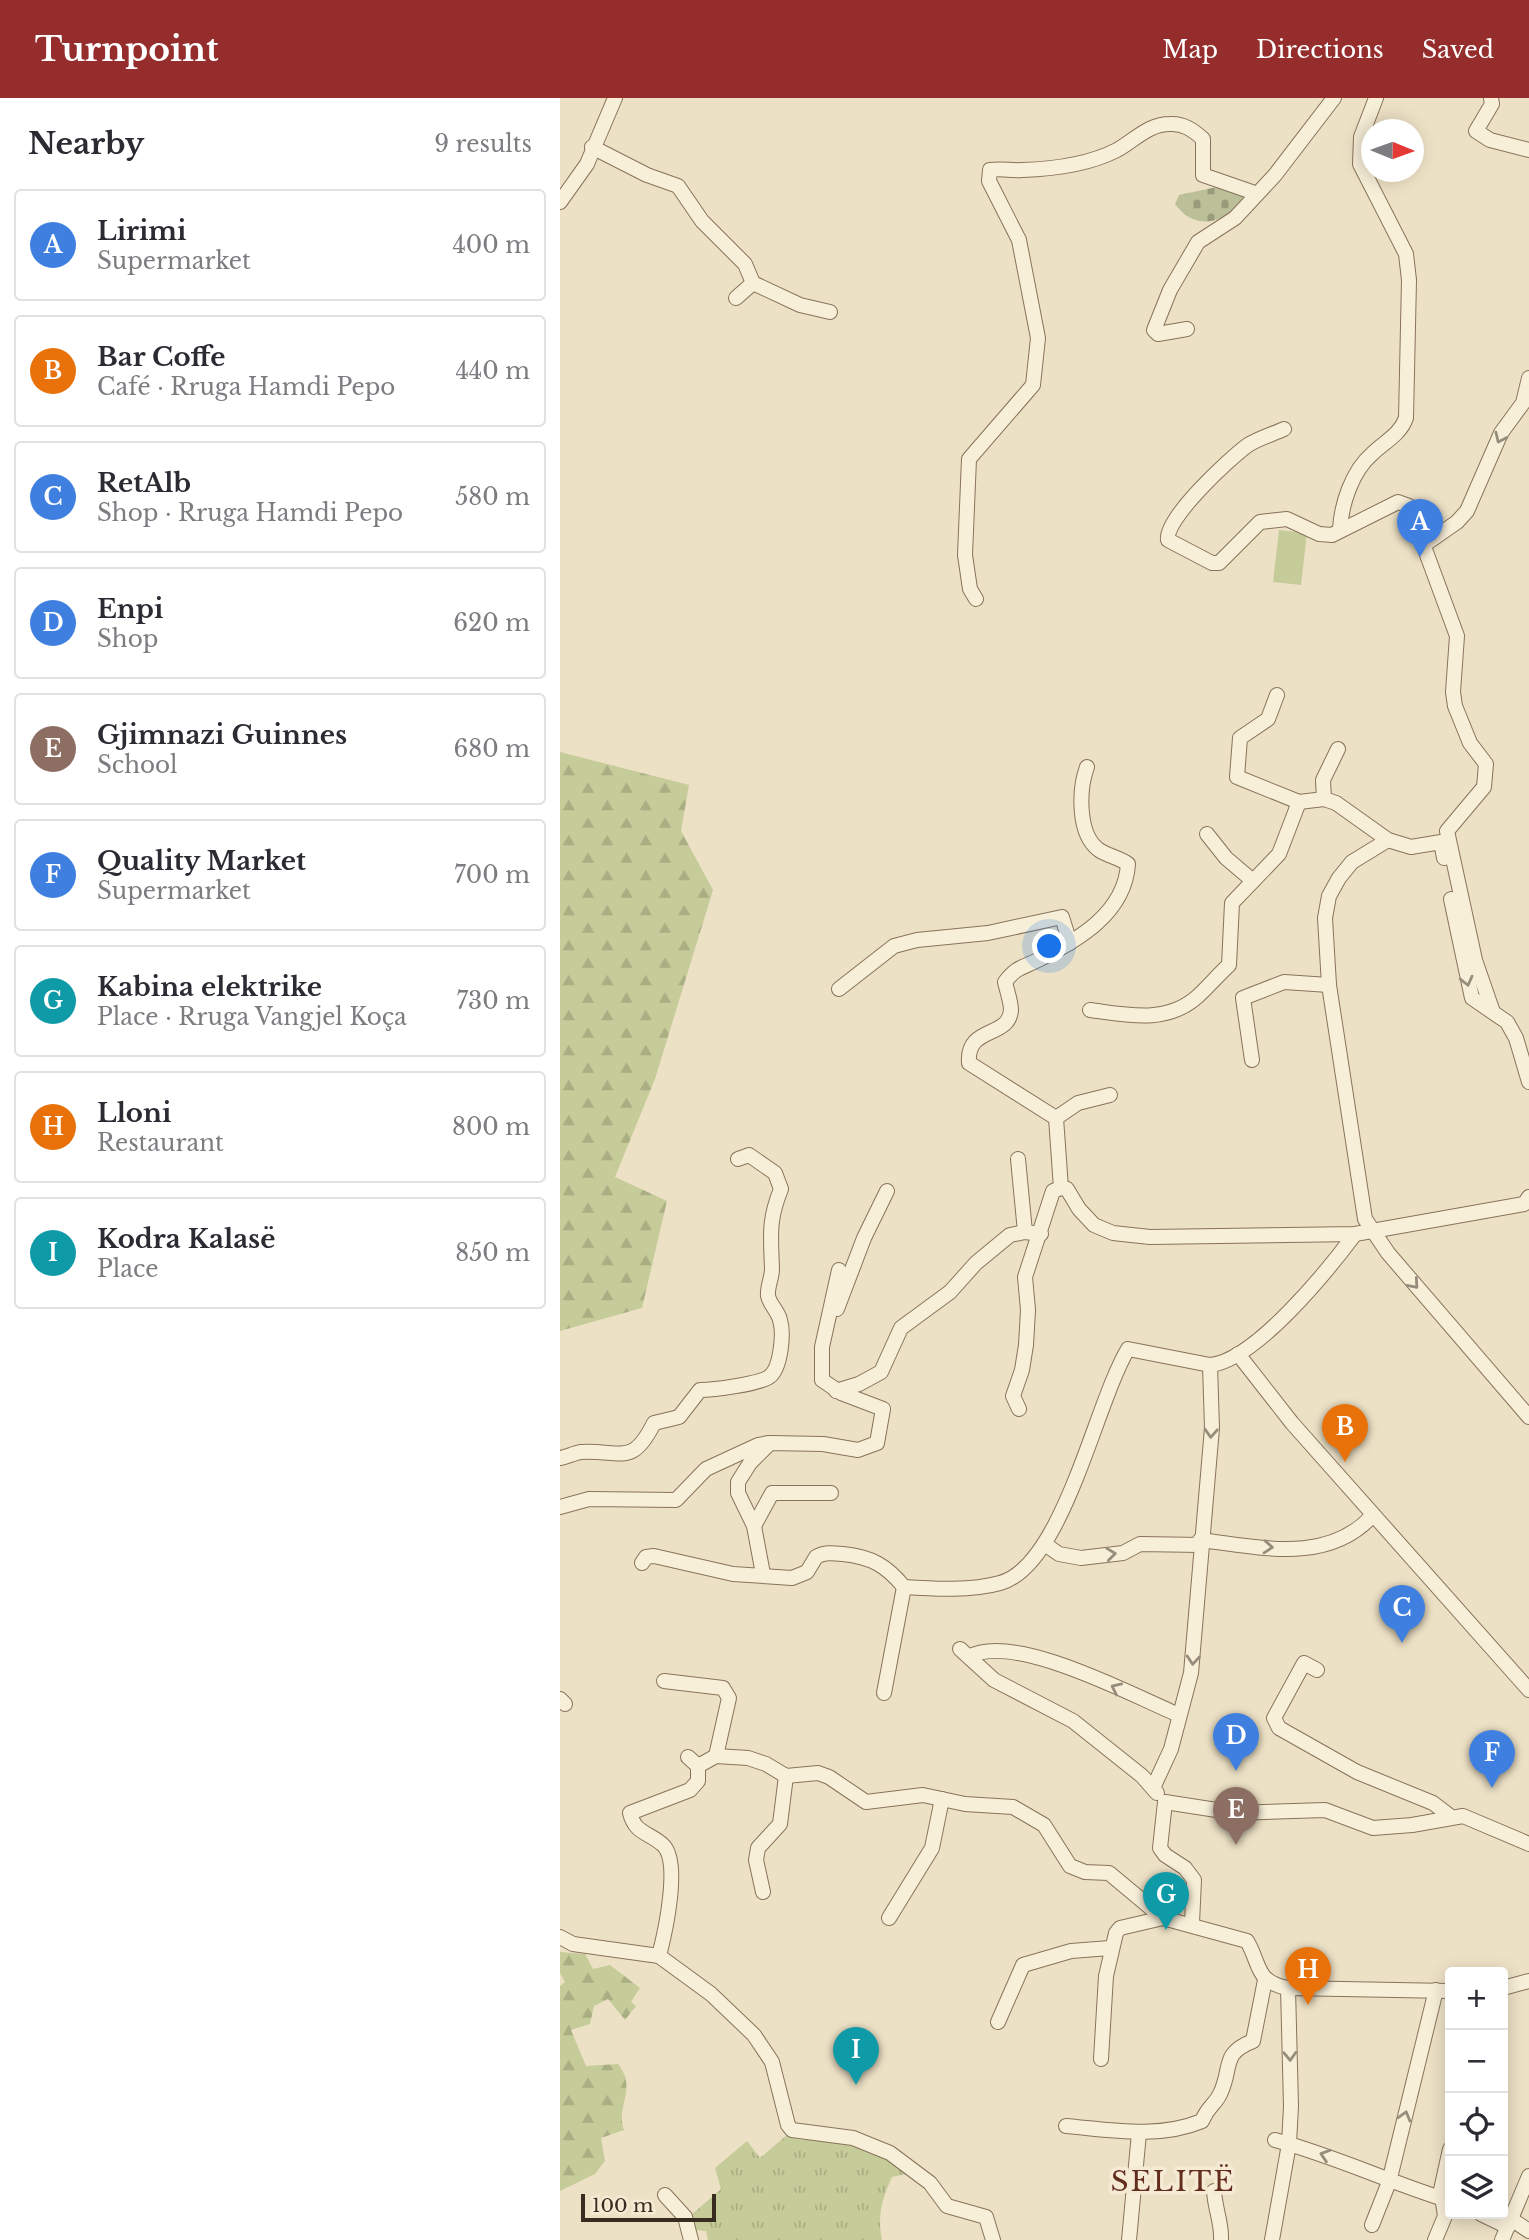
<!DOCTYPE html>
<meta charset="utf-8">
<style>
:root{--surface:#fff;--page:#f2f2f3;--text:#2b2b33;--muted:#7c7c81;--line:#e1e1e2;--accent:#952d2d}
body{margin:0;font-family:"Libre Baskerville",serif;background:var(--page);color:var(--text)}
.controls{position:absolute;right:21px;bottom:21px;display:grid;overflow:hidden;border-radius:7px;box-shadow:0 4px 18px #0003}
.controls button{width:63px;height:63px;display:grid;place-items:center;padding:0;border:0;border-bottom:2px solid var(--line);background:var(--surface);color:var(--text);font:35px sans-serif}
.compass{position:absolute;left:801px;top:21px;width:63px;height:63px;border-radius:50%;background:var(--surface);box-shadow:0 4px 18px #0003;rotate:91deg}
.scale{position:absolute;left:21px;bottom:18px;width:135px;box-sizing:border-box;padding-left:7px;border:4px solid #382b1f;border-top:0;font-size:19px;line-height:24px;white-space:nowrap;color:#382b1f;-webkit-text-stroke:5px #f5ebd4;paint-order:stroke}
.you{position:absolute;left:490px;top:849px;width:24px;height:24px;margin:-18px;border:5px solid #fff;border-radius:50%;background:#1a73e8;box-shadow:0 0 0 10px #1a73e833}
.badge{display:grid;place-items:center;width:46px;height:46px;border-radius:50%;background:var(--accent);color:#fff;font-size:23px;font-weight:700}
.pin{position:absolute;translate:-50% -58px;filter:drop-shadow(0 2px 4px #0008)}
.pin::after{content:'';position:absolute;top:37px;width:24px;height:21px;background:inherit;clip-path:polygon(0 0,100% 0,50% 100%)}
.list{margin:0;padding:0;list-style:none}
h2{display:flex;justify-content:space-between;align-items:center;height:91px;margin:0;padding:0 28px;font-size:30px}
h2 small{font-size:23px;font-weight:400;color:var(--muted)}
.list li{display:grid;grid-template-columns:46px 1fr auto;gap:21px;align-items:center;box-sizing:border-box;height:112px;margin:0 14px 14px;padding:0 14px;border:2px solid var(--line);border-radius:7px}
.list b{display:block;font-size:26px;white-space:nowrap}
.list p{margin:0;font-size:23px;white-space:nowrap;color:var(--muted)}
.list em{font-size:23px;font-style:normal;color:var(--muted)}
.icon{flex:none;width:38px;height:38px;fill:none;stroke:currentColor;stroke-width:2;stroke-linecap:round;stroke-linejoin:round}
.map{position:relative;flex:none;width:969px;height:2142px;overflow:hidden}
header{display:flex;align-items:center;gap:42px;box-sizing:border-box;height:98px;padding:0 35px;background:var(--accent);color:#fff}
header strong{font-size:33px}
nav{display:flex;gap:38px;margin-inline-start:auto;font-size:24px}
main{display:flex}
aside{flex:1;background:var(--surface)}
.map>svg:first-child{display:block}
</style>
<header>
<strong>Turnpoint</strong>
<nav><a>Map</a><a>Directions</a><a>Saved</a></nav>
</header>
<main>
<aside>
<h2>Nearby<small>9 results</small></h2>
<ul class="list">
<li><span class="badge" style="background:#3f7fe0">A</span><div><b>Lirimi</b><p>Supermarket</p></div><em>400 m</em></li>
<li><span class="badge" style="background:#e8710a">B</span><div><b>Bar Coffe</b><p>Café · Rruga Hamdi Pepo</p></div><em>440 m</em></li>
<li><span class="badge" style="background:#3f7fe0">C</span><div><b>RetAlb</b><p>Shop · Rruga Hamdi Pepo</p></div><em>580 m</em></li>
<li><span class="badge" style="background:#3f7fe0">D</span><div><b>Enpi</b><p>Shop</p></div><em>620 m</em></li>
<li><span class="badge" style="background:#8d6e63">E</span><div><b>Gjimnazi Guinnes</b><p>School</p></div><em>680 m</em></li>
<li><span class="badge" style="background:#3f7fe0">F</span><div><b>Quality Market</b><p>Supermarket</p></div><em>700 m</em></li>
<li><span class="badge" style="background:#0f9aa8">G</span><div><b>Kabina elektrike</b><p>Place · Rruga Vangjel Koça</p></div><em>730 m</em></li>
<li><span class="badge" style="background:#e8710a">H</span><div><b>Lloni</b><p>Restaurant</p></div><em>800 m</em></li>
<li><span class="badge" style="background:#0f9aa8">I</span><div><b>Kodra Kalasë</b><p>Place</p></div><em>850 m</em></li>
</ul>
</aside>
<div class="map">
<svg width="969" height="2142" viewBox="0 0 969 2142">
<defs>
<pattern id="grass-tufts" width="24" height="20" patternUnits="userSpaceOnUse" patternTransform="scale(1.75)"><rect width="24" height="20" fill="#c5cb99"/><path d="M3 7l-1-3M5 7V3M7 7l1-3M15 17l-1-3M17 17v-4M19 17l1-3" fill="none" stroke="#aaae83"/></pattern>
<pattern id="forest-firs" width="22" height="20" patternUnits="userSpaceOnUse" patternTransform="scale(1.75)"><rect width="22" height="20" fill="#c5cb99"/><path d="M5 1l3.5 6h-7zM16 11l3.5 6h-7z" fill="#aaae83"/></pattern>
<pattern id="cemetery-stones" width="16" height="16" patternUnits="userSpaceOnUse" patternTransform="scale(1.75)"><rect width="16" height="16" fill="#bbc098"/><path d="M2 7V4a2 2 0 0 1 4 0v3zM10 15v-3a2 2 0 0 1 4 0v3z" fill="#999c7b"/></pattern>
</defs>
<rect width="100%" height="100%" fill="#ede1c5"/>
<path fill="url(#grass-tufts)" d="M227,2037C237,2043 248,2042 260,2042C295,2045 321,2050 346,2076L332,2079C322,2101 317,2118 322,2142H148L146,2133L134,2132L130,2118L161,2091L155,2070L187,2043L200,2060Z"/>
<g fill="url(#forest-firs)">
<path d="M0,654L129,687L121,733L153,792L95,981L55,1079L107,1103L82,1210L0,1233Z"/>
<path d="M0,1854L25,1856L33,1871L50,1867L80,1890L71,1904L76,1908L65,1922L48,1901L34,1908L30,1926L11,1932L26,1968L58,1966C78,1991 55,2008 64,2032L41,2040L45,2063L35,2076L0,2093V1888L5,1884L0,1875Z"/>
</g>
<path fill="url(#cemetery-stones)" d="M657,89L690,97C670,121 638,138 615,106L619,97Z"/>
<path fill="#c5cb99" d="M719,432L747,435L741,487L713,484Z"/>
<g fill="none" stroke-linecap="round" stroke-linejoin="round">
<defs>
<g id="minor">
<path d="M931,0L932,6L916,33L930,42L969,52"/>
<path d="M32,49L87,77L118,88L142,123L185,166L193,185"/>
<path d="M0,104L27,66L55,0"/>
<path d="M193,185L240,207L270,214"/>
<path d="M176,200L193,185"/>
<path d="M627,231L598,236L594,232L610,192L638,144L675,120L715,77L774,0"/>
<path d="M724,331C713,336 699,340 688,347C670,360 604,421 608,442L652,465H659L700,424L727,421L759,436L772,437L838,404L849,408L897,538L893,594L895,608L910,645L926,666L924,689L887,733L915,862L933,914"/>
<path d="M780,432C781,407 792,373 812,356C824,344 840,337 846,320L849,182L846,156L800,66L801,39L816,0"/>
<path d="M864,447L897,424L907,413L941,335L963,305L969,280"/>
<path d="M416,501L410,491L405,457L409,361L473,287L478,240L459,142L429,83L430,72C442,70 451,73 462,72C493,71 530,66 557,52C575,42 588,26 610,26C623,25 633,32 643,41V77L695,95"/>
<path d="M717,597L708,621L680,640L677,679L739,704L764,701L776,705L828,742L851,749L881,744L884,760"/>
<path d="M764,701L763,682L778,651"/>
<path d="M647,736L666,760L693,783"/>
<path d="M828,742L792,764L779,780L769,798L765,820L769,887L805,1121L828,1155L969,1319"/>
<path d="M891,801L912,900L947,924L956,940L969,984"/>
<path d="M279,891L334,848L357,842L428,835L502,819L510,845"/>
<path d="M530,912C568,917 606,926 637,899C648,889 658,877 669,867L672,805L719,756L739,704"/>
<path d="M692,962L683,900L724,884L769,887"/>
<path d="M496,1020L409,965C406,927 449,941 451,912C451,904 447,893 445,884C457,868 463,870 480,861C518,842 565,815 568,766C560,760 548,758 539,752C517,736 519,691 527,669"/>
<path d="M496,1020L501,1090"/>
<path d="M496,1020L518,1005L550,997"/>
<path d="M458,1061L465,1134"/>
<path d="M501,1090L507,1091L519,1111L534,1127L553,1135L590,1139L795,1136L964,1106L969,1099"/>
<path d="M277,1211L304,1140L327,1093"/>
<path d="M678,1256L732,1325L969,1592"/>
<path d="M276,1293L299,1286L321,1274L341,1230L390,1194L416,1165L450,1137L465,1134L481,1136"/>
<path d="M459,1311L453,1298L462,1272L466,1247L468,1212L465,1179L493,1093L501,1090"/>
<path d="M0,1360C7,1359 14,1355 21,1354C62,1352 72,1369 94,1325L119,1319L140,1292C153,1292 199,1286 209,1279C221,1271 224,1235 220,1222C218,1213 210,1207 208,1198C207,1189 212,1180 212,1171C211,1138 208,1123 221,1091L215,1075L189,1057L178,1061"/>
<path d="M0,1409L29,1401L116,1402L146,1371L198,1347L208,1345"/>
<path d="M194,1428L212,1395H271"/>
<path d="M640,1442C700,1449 768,1467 813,1417"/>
<path d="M486,1447L499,1456L521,1460L563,1455L580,1446L640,1447"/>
<path d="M82,1465L86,1459L94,1458L173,1476L232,1480L247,1474L256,1459C264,1454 273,1455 283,1456C311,1459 326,1467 344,1489C374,1491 412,1493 440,1485C503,1468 535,1306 568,1251L650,1267C695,1263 769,1171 795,1136"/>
<path d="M203,1476L194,1428L178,1395V1384L190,1365L210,1345L263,1346L298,1352L317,1345L323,1311L281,1295L262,1282V1249L279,1172"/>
<path d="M400,1551L434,1582L513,1623L582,1678L597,1695"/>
<path d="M409,1559C453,1533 574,1598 619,1617"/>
<path d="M757,1572L744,1565L714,1620L719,1630L797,1674L873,1705L890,1718"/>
<path d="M104,1583L163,1590L169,1600L156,1658"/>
<path d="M324,1595L344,1489"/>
<path d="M0,1601L5,1606"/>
<path d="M128,1659L138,1668L156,1658L188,1660L206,1666L226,1678L258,1675L269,1679L306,1704L363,1697L405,1706L453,1709L484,1727L510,1768L525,1774L549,1775L603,1820L687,1843C701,1867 695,1884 728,1890L890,1893"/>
<path d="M593,1690L611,1651L631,1575L652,1330L650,1267"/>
<path d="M605,1704L676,1715L765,1712L813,1730L852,1727L903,1718L969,1746"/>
<path d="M605,1704L600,1750L605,1757L625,1770L634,1782L632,1825"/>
<path d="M203,1794L196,1762L198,1750L220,1726L226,1678"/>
<path d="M329,1820L372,1750L382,1701"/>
<path d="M0,1839L13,1846L99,1858L151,1896L194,1937L212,1964L228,2027L232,2032L293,2040L330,2055L370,2085L387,2108L426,2119L433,2142"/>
<path d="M99,1858C105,1835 121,1764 103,1747C89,1734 75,1736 70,1715L130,1692L138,1683V1668"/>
<path d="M943,1890L969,1883"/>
<path d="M438,1924L463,1867L511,1853L550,1850"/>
<path d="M541,1961L546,1878L556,1835L560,1830L603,1820"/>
<path d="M506,2028C551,2032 599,2041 642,2023C648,2008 655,2007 660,1996C673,1970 660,1956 693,1943L705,1882"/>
<path d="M715,2042C775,2058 831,2085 890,2103"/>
<path d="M654,2093C655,2111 662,2125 661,2142"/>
<path d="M105,2097L125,2119L131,2142"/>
<path d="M921,2116L948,2129"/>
<path d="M951,2121L969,2133"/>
<path d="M812,2127L829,2084L876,1892"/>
<path d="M569,2142L579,2035"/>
<path d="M712,2142L729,2046L731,2008L728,1890"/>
<path d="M875,2142L885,2118L881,2092L890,2051"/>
<path d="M942,2142L969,2078"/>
</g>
</defs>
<use href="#minor" stroke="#88735b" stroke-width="16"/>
<use href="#minor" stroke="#f8efd8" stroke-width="14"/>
</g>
<defs><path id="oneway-chevron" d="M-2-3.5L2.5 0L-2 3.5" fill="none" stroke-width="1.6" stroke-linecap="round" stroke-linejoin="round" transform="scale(1.75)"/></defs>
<g stroke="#988d7c">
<use href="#oneway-chevron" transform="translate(940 340) rotate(115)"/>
<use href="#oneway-chevron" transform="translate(907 883) rotate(76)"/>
<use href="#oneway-chevron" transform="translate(854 1186) rotate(49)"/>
<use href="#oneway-chevron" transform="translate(651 1335) rotate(93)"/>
<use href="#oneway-chevron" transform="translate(708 1449) rotate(4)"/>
<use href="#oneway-chevron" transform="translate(551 1456) rotate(-7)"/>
<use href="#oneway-chevron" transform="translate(633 1562) rotate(95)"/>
<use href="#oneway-chevron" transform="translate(556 1590) rotate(-155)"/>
<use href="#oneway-chevron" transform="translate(730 1958) rotate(88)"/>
<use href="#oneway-chevron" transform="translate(845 2018) rotate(-74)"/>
<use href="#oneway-chevron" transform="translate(765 2057) rotate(-162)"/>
</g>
<g text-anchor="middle" stroke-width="7" stroke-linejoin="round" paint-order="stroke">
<g font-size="28" letter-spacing="2" fill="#642e1f" stroke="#f5ebd4">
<text x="613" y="2093">SELITË</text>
</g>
</g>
</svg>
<div class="controls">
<button>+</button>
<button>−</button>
<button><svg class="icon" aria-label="locate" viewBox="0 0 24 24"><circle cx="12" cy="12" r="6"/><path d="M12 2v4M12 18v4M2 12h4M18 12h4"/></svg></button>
<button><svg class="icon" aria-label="layers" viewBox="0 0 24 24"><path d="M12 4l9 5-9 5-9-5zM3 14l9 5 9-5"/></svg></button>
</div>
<svg class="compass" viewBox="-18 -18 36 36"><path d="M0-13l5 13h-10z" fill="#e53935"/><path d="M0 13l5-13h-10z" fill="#7c7c81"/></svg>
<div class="scale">100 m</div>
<div class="you"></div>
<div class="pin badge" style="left:860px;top:459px;background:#3f7fe0">A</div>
<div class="pin badge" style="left:785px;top:1364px;background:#e8710a">B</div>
<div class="pin badge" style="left:842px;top:1545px;background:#3f7fe0">C</div>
<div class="pin badge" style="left:676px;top:1673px;background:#3f7fe0">D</div>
<div class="pin badge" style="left:676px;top:1747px;background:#8d6e63">E</div>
<div class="pin badge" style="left:932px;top:1690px;background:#3f7fe0">F</div>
<div class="pin badge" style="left:606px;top:1832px;background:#0f9aa8">G</div>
<div class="pin badge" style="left:748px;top:1907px;background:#e8710a">H</div>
<div class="pin badge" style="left:296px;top:1987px;background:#0f9aa8">I</div>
</div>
</main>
